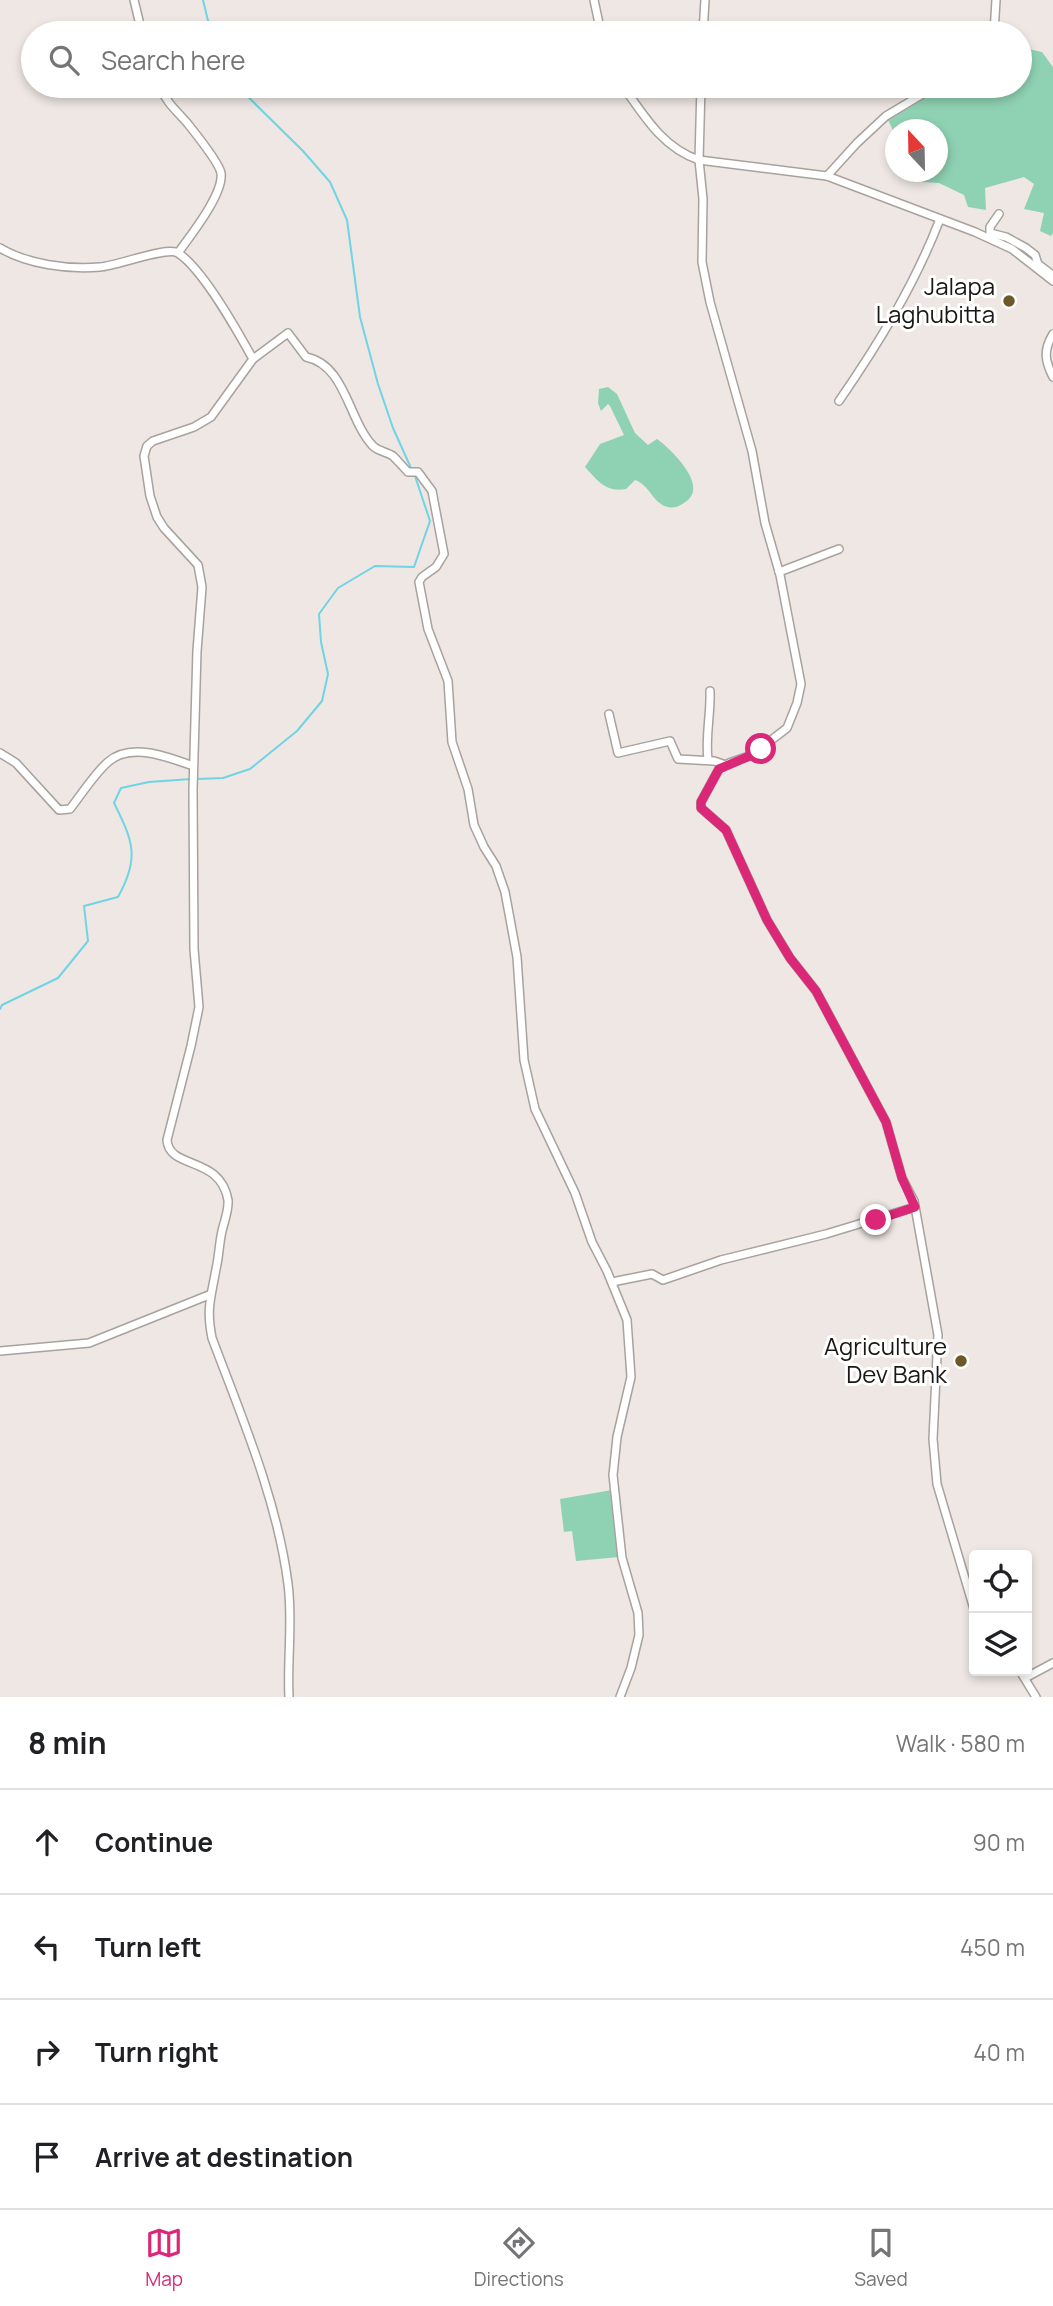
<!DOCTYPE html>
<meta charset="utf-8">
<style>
:root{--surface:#fff;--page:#f6f6f6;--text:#202124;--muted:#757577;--line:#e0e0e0;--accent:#db2777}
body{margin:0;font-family:Manrope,sans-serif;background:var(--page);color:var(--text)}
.controls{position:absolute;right:21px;bottom:21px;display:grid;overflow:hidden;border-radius:7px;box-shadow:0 4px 10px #0003}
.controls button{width:63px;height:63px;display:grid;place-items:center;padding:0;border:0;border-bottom:2px solid var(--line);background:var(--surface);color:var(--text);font:35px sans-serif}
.compass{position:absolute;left:885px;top:119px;width:63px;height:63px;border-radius:50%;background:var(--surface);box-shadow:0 4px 10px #0003;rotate:338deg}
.stop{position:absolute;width:21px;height:21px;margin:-16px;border:5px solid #db2777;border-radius:50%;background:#fff}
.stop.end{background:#db2777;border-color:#fff;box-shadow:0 2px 7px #0008}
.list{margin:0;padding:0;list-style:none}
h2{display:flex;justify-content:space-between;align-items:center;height:91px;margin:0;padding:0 28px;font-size:30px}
h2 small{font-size:23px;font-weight:400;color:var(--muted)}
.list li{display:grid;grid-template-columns:46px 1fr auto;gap:21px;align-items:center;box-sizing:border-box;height:105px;padding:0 28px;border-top:2px solid var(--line)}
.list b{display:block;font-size:26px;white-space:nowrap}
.list em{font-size:23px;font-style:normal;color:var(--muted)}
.icon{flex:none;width:38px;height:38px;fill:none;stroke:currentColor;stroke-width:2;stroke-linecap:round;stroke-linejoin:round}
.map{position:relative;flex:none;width:1053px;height:1697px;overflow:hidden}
.search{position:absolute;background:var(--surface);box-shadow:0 4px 10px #0003;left:21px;right:21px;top:21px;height:77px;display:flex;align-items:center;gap:18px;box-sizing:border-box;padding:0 24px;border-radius:38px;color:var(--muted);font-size:26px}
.sheet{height:511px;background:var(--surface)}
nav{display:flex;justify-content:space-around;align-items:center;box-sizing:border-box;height:98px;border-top:2px solid var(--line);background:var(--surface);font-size:19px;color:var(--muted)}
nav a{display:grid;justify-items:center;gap:4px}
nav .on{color:var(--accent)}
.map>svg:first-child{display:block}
</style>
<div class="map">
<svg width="1053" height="1697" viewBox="0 0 1053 1697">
<rect width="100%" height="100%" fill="#eee7e3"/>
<g fill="#8fd2b3">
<path d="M1020,47L1042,52L1053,67V233L1051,236L1040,231L1044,213L1024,209L1034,184L1024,177L985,188L986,210L968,207L964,195L939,183L922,182L916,172H937V130H895V134L888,120L940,86H1020Z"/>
<path d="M608,387L617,394L635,433L648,445L657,439C671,449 707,484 688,500C681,505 676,509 668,507C653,504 650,485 635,480L626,489C606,493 597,480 585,467L600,444L624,435L610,406L608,404L601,411L598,403L599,389Z"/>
<path d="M612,1490L619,1557L576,1561L572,1531L564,1532L560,1499Z"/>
</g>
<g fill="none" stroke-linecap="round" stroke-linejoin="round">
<g stroke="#70d4e5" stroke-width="2">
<path d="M203,0L211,33"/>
<path d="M237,86L303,151L330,182L347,220L360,317L378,384L393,428L411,468"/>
<path d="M196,779L223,778L250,769L297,731L322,701L328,674L321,642L319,614L338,588L375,566L414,567L430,521L415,476"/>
<path d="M0,1009L2,1005L58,978L88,941L84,906L118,897C140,858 133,841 114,803L121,788L149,782L191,779"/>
</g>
<defs>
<g id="minor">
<path d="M134,0L142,33"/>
<path d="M594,0L601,33"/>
<path d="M703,33L705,0"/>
<path d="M994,33L996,0"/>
<path d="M160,86C166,103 177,111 188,124C196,134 219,163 221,173C224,194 190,236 178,253"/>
<path d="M623,86C644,116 663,148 699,160L827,176L975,232L1012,249L1053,281"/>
<path d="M701,86L699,160L703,199L702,262L710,302L752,451L765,523L780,575L801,684L797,703L787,728L752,755L729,763L719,769L701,802V808L726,830L767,920L790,958L816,991L886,1122L902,1178L914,1201L938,1335L933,1439L937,1484L974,1609"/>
<path d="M827,176L857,143L886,116L936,86"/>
<path d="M999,214L990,227V233L1006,237L1026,248L1035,255L1038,264L1051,274"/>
<path d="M0,248C27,264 68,270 100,267C117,266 167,246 178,253C203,269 238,332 253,359L211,417L194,427L153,441L147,446L144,456L150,496L157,517L164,528L198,565L202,587L197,651L193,790L194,949L199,1007L191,1046L167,1140C169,1170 220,1155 228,1200C229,1210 224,1222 222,1231C219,1244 219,1257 216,1269C211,1298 206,1308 212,1338C242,1418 277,1499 288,1584C293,1621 287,1660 289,1697"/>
<path d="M1053,334C1043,350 1045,361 1053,377"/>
<path d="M253,359L288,333L306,357C346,365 348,420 373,446C378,451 387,452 393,456C398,461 403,467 408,472H418L432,491L444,554L436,567L422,577L419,582L428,629L448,681L452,742L468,789L474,825L484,847L496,866L505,892L517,957L524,1060L535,1109L575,1193L592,1242L607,1271L627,1320L631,1377L617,1437L613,1475L622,1558L638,1613L639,1635L631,1668L620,1697"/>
<path d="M839,401C879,343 915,284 940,219"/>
<path d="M779,572L839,549"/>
<path d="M609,714L618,753L670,741L678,759L714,761L726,765"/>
<path d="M0,753L16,763L59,810L70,809C81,795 95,773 108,762C131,742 168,757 193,766"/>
<path d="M708,760C705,737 711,714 710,691"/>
<path d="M612,1282L652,1274L663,1280L721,1260L826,1234L915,1207"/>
<path d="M0,1351L89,1343L209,1295"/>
<path d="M1020,1671L1036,1697"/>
<path d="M1025,1678L1053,1663"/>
</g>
</defs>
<use href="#minor" stroke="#a8a29e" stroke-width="10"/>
<use href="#minor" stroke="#fff" stroke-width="7"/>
</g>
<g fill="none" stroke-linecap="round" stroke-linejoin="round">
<path stroke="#db2777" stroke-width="9" d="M761,749L752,755L719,769L701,802V808L726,830L767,920L790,958L816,991L886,1122L902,1178L915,1207L876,1220"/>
</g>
<g fill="#6f5828" stroke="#fff" stroke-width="2.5">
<circle cx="1009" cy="301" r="7"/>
<circle cx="961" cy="1361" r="7"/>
</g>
<g text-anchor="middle" stroke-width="6" stroke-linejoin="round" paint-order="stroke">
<g font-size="24" fill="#1a1817" stroke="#fff" text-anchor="end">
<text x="995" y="295">Jalapa<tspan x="995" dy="28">Laghubitta</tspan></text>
<text x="947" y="1355">Agriculture<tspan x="947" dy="28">Dev Bank</tspan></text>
</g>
</g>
</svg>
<div class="controls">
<button><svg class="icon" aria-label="locate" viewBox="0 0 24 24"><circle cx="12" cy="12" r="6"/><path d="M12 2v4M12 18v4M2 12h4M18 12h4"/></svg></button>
<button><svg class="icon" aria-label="layers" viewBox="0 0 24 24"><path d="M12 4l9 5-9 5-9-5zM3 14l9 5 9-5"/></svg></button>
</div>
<svg class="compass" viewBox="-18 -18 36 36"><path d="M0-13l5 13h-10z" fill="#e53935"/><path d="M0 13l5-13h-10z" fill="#757577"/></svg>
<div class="stop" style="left:761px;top:749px"></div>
<div class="stop end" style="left:876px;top:1220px"></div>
<div class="search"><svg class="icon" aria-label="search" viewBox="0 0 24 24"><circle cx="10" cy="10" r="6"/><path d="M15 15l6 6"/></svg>Search here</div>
</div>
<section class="sheet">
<h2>8 min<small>Walk · 580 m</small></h2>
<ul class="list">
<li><svg class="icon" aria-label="ahead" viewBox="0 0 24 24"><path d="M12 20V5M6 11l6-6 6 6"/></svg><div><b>Continue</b></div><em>90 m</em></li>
<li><svg class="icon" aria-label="left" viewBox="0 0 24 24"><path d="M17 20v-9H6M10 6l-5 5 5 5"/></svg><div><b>Turn left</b></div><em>450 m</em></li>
<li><svg class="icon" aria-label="right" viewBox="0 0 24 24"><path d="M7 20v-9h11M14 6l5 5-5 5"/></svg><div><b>Turn right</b></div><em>40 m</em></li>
<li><svg class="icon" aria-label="arrive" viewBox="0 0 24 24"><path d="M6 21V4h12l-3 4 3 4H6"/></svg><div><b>Arrive at destination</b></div></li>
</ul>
</section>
<nav>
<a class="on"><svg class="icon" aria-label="map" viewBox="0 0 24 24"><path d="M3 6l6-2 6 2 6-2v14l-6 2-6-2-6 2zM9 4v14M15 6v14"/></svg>Map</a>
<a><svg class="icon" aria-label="directions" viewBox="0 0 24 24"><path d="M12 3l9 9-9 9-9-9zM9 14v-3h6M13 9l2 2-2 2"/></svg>Directions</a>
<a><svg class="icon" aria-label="saved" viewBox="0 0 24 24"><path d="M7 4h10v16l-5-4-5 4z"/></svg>Saved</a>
</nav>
